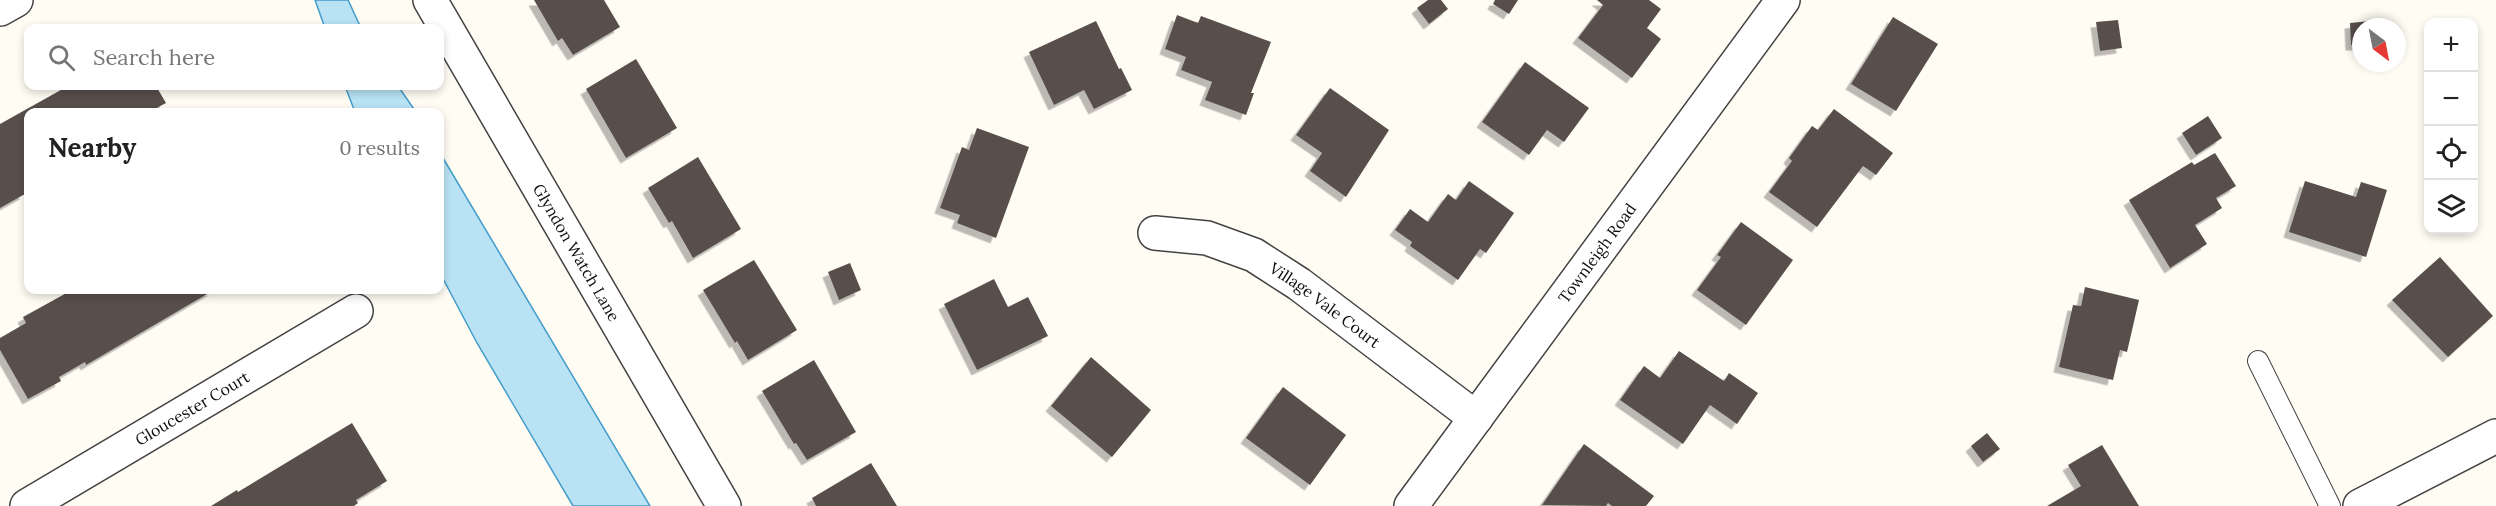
<!DOCTYPE html>
<meta charset="utf-8">
<style>
:root{--surface:#fff;--page:#f6f6f6;--text:#222;--muted:#767676;--line:#e0e0e0}
body{margin:0;font-family:Lora,serif;background:var(--page);color:var(--text)}
.controls{position:absolute;right:18px;top:18px;display:grid;overflow:hidden;border-radius:12px;box-shadow:0 3px 9px #0003}
.controls button{width:54px;height:54px;display:grid;place-items:center;padding:0;border:0;border-bottom:2px solid var(--line);background:var(--surface);color:var(--text);font:30px sans-serif}
.compass{position:absolute;left:2352px;top:18px;width:54px;height:54px;border-radius:50%;background:var(--surface);box-shadow:0 3px 9px #0003;rotate:148deg}
.list{margin:0;padding:0;list-style:none}
h2{display:flex;justify-content:space-between;align-items:center;height:78px;margin:0;padding:0 24px;font-size:26px}
h2 small{font-size:20px;font-weight:400;color:var(--muted)}
.icon{flex:none;width:33px;height:33px;fill:none;stroke:currentColor;stroke-width:2;stroke-linecap:round;stroke-linejoin:round}
.map{position:relative;flex:none;width:2496px;height:506px;overflow:hidden}
.search{position:absolute;background:var(--surface);box-shadow:0 3px 9px #0003;left:24px;top:24px;width:420px;height:66px;display:flex;align-items:center;gap:15px;box-sizing:border-box;padding:0 21px;border-radius:12px;color:var(--muted);font-size:22px}
.panel{position:absolute;background:var(--surface);box-shadow:0 3px 9px #0003;left:24px;top:108px;width:420px;height:186px;border-radius:12px}
.map>svg:first-child{display:block}
</style>
<div class="map">
<svg width="2496" height="506" viewBox="0 0 2496 506">
<defs>
<filter id="shadow"><feDropShadow dx="-5.5" dy="5.5" stdDeviation="0" flood-color="#0004"/></filter>
</defs>
<rect width="100%" height="100%" fill="#fffcf3"/>
<g fill="#b9e2f5" stroke="#429cca" stroke-width="1.5">
<path d="M315,0H348L361,28H325Z"/>
<path d="M345,86H398L416,112H355Z"/>
<path d="M440,153L650,506H573L477,343L440,273Z"/>
</g>
<g fill="#58504c" filter="url(#shadow)">
<path d="M534,0H604L620,27L573,55L562,38L558,41Z"/>
<path d="M1428,0H1441L1448,9L1429,24L1417,8Z"/>
<path d="M1495,0H1518L1509,14L1493,4Z"/>
<path d="M1597,0H1649L1661,9L1647,28L1661,39L1632,78L1578,38L1603,5Z"/>
<path d="M1177,15L1198,23L1201,16L1271,42L1251,93H1254L1246,115L1205,100L1212,82L1181,70L1186,57L1165,49Z"/>
<path d="M1893,17L1938,44L1896,111L1851,84Z"/>
<path d="M2118,20L2122,48L2100,51L2096,22Z"/>
<path d="M1096,21L1119,69L1121,68L1132,90L1094,109L1084,90L1054,105L1029,52Z"/>
<path d="M2370,21V27H2361V45H2351L2350,23Z"/>
<path d="M636,59L677,128L626,158L586,89Z"/>
<path d="M1525,62L1589,108L1564,142L1547,130L1529,155L1482,122Z"/>
<path d="M68,86H156L166,103L149,112H28V188L24,191L25,194L0,208V124Z"/>
<path d="M1330,88L1389,130L1346,197L1310,171L1322,153L1296,135Z"/>
<path d="M1834,109L1893,153L1876,175L1863,166L1817,227L1769,192L1792,161L1789,158L1812,126L1818,130Z"/>
<path d="M2208,116L2222,138L2196,155L2182,133Z"/>
<path d="M977,128L1029,147L996,238L957,223L960,215L940,208L962,147L969,150Z"/>
<path d="M2215,153L2236,186L2216,198L2222,208L2195,225L2207,244L2170,268L2129,200L2192,162L2194,165Z"/>
<path d="M698,157L741,229L693,258L672,221L669,223L648,188Z"/>
<path d="M1469,181L1514,213L1486,253L1480,249L1458,280L1410,246L1412,242L1395,230L1410,209L1428,222L1448,194L1456,200Z"/>
<path d="M2305,181L2356,197L2361,182L2387,190L2366,257L2289,232Z"/>
<path d="M1741,222L1793,260L1746,325L1697,290L1721,257L1717,255Z"/>
<path d="M2440,257L2493,316L2448,357L2392,300Z"/>
<path d="M754,260L797,330L748,360L737,341L735,343L703,290Z"/>
<path d="M850,263L861,290L839,300L828,272Z"/>
<path d="M994,279L1008,307L1028,297L1048,336L977,370L944,304Z"/>
<path d="M2085,287L2139,300L2127,352L2120,350L2113,380L2059,367L2073,305L2081,306Z"/>
<path d="M72,290H214L86,365L85,362L59,377L61,381L28,399L0,350V338L26,323L23,317Z"/>
<path d="M1679,351L1724,381L1729,373L1758,393L1737,424L1710,405L1683,444L1620,400L1644,366L1660,378Z"/>
<path d="M1091,357L1151,410L1112,457L1051,406Z"/>
<path d="M814,360L856,432L807,460L796,443L794,444L762,391Z"/>
<path d="M1283,387L1346,435L1310,485L1246,438Z"/>
<path d="M352,423L387,481L356,500L358,503L354,506H211L237,490L238,492Z"/>
<path d="M1987,433L2000,449L1983,462L1971,446Z"/>
<path d="M1584,444L1654,496L1646,506H1612L1608,503L1606,506L1542,505Z"/>
<path d="M2102,445L2139,506H2047L2081,486L2068,465Z"/>
<path d="M871,463L897,506H816L812,498Z"/>
</g>
<g fill="none" stroke-linecap="round" stroke-linejoin="round">
<defs>
<path id="lane" d="M2258,361L2330,506"/>
<g id="street">
<path id="s1" d="M430,0L724,506"/>
<path d="M0,9L16,0"/>
<path id="s2" d="M1155,233L1207,238L1254,255L1299,284L1476,418"/>
<path id="s3" d="M27,506L356,311"/>
<path id="s4" d="M1411,506L1783,0"/>
<path d="M2360,506L2496,436"/>
</g>
</defs>
<use href="#lane" stroke="#434343" stroke-width="22"/>
<use href="#street" stroke="#434343" stroke-width="36"/>
<use href="#lane" stroke="#fff" stroke-width="20"/>
<use href="#street" stroke="#fff" stroke-width="33"/>
</g>
<g text-anchor="middle" stroke-width="6" stroke-linejoin="round" paint-order="stroke">
<g font-size="16" fill="#101010" stroke="#fff">
<text dy="6" stroke="none"><textPath href="#s1" startOffset="292">Glyndon Watch Lane</textPath></text>
<text dy="6" stroke="none"><textPath href="#s4" startOffset="314">Townleigh Road</textPath></text>
<text dy="6" stroke="none"><textPath href="#s2" startOffset="189">Village Vale Court</textPath></text>
<text dy="6" stroke="none"><textPath href="#s3" startOffset="192">Gloucester Court</textPath></text>
</g>
</g>
</svg>
<div class="controls">
<button>+</button>
<button>−</button>
<button><svg class="icon" aria-label="locate" viewBox="0 0 24 24"><circle cx="12" cy="12" r="6"/><path d="M12 2v4M12 18v4M2 12h4M18 12h4"/></svg></button>
<button><svg class="icon" aria-label="layers" viewBox="0 0 24 24"><path d="M12 4l9 5-9 5-9-5zM3 14l9 5 9-5"/></svg></button>
</div>
<svg class="compass" viewBox="-18 -18 36 36"><path d="M0-13l5 13h-10z" fill="#e53935"/><path d="M0 13l5-13h-10z" fill="#767676"/></svg>
<div class="search"><svg class="icon" aria-label="search" viewBox="0 0 24 24"><circle cx="10" cy="10" r="6"/><path d="M15 15l6 6"/></svg>Search here</div>
<section class="panel">
<h2>Nearby<small>0 results</small></h2>
<ul class="list">
</ul>
</section>
</div>
